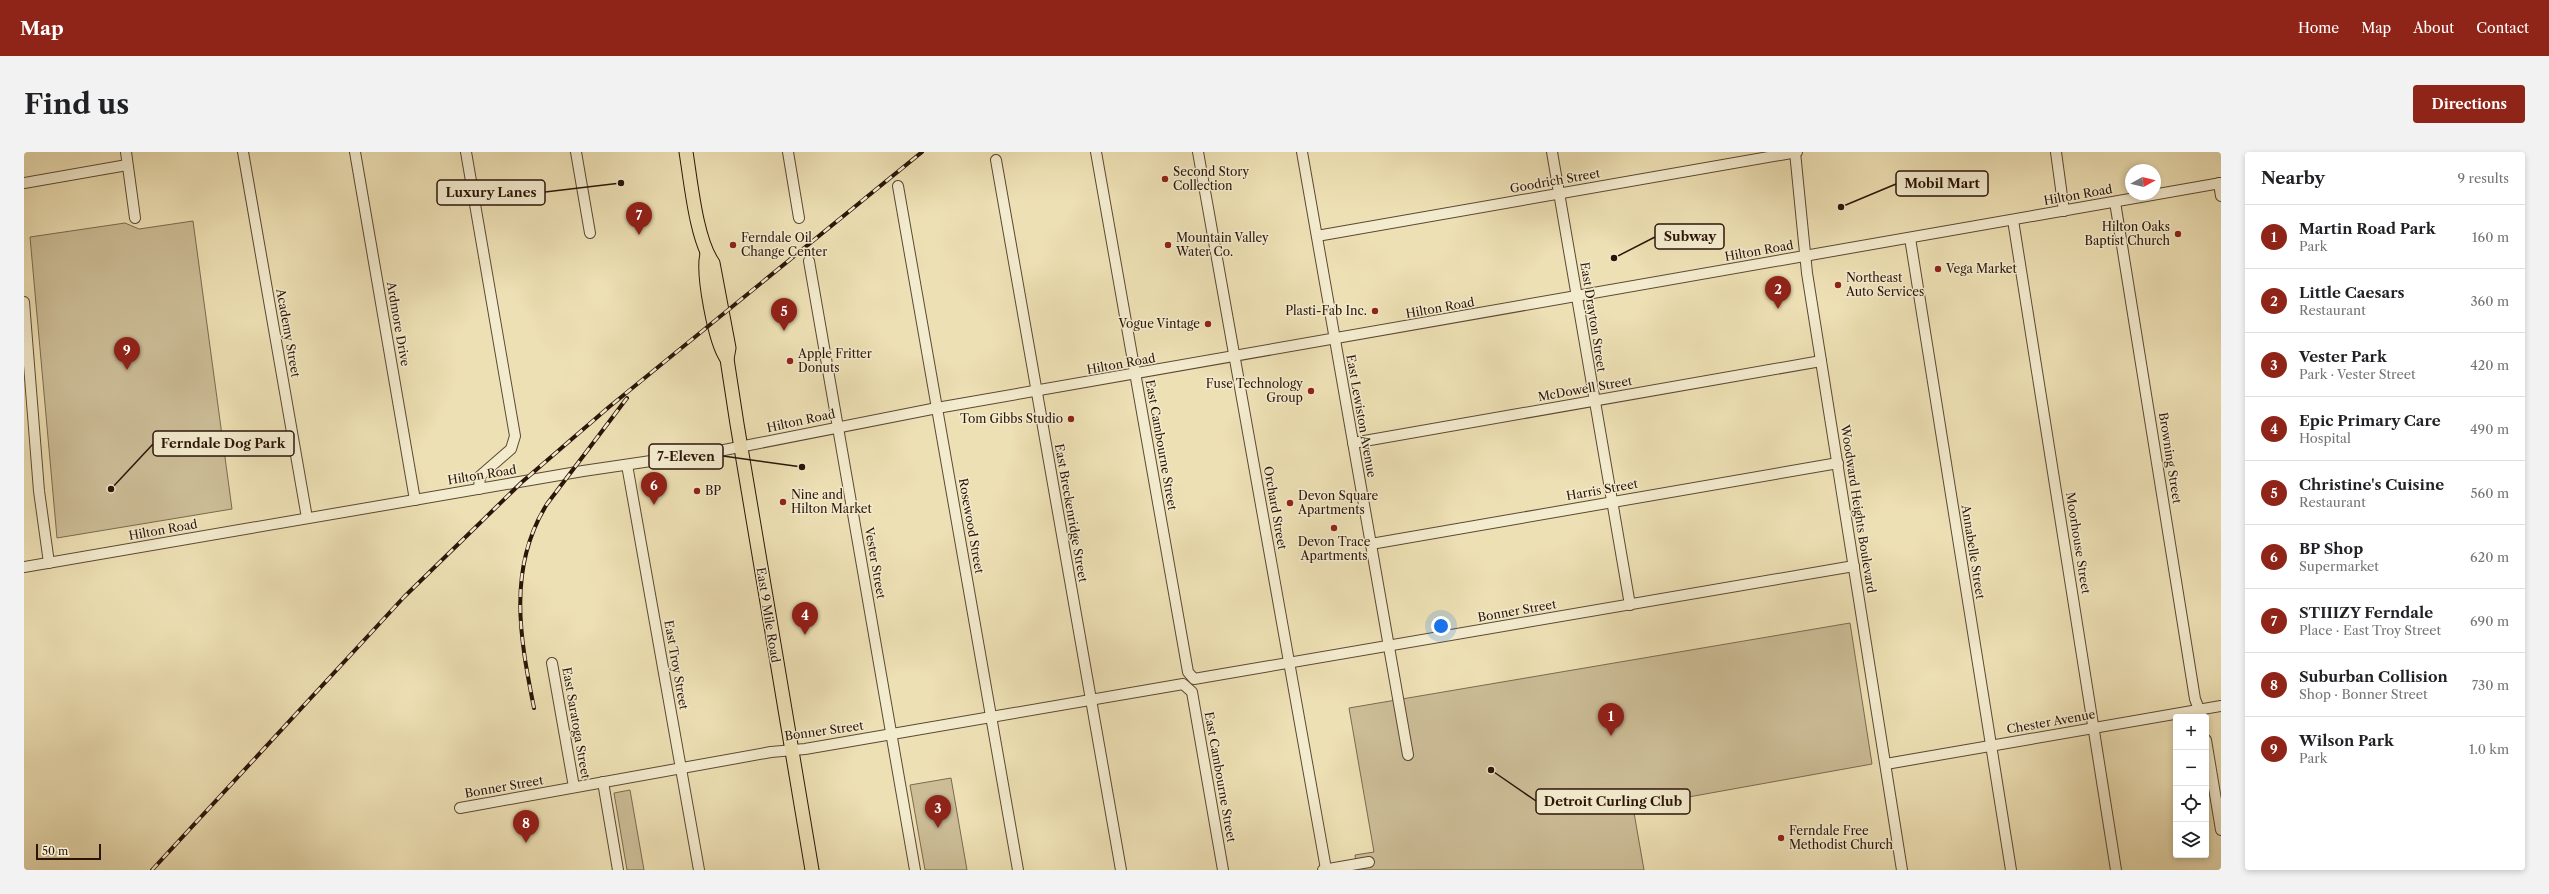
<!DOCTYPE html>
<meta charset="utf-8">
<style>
:root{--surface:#fff;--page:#f2f2f2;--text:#202124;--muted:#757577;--line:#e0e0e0;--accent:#8f2418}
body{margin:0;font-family:"Libre Caslon Text",serif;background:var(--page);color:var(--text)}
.controls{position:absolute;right:12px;bottom:12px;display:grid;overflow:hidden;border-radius:4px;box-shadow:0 2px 6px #0003}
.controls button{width:36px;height:36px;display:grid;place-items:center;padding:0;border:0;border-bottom:1px solid var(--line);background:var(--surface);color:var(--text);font:20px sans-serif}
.compass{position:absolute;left:2101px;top:12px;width:36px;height:36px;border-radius:50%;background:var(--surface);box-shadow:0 2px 6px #0003;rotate:82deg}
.scale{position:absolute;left:12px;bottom:10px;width:65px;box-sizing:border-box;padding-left:4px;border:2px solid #2b1508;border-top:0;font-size:11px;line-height:14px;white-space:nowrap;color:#2b1508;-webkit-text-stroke:3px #f3ebce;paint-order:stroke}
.you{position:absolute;left:1417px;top:474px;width:14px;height:14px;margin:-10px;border:3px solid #fff;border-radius:50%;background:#1a73e8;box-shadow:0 0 0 6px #1a73e833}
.badge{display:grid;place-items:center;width:26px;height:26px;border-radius:50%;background:var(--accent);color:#fff;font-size:13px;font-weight:700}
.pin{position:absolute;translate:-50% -33px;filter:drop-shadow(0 1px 2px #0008)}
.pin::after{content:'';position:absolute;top:21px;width:14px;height:12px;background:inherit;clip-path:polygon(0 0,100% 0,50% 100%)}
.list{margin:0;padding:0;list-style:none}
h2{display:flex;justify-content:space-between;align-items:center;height:52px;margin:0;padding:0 16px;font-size:17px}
h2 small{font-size:13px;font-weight:400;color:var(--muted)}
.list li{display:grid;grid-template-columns:26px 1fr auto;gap:12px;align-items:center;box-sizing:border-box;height:64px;padding:0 16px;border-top:1px solid var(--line)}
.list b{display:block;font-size:15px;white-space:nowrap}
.list p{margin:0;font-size:13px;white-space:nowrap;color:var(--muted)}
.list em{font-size:13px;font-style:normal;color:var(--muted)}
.icon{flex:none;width:22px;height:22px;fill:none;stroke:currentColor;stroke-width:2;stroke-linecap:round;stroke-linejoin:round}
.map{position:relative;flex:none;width:2197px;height:718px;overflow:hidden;border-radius:4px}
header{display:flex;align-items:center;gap:24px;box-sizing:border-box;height:56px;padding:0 20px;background:var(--accent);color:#fff}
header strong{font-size:19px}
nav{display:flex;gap:22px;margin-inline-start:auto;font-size:14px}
.intro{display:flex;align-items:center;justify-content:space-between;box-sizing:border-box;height:96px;padding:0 24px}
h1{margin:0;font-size:28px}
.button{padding:10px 18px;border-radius:4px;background:var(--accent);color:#fff;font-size:14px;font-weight:700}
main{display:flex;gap:24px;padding:0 24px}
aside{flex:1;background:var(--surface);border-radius:4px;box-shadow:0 2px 6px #0003}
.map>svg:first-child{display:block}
</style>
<header>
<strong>Map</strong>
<nav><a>Home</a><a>Map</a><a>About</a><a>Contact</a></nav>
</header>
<div class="intro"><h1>Find us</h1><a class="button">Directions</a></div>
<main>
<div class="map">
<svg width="2197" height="718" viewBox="0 0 2197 718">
<rect width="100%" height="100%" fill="#ede0b4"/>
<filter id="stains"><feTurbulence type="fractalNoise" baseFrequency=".005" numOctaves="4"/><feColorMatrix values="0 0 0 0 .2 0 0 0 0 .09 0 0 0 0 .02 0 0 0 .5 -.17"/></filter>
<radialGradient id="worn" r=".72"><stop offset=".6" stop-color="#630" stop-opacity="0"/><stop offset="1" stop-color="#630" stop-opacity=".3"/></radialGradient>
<g fill="#ccbd97" stroke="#7c6950">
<path d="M169,69L208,357L33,386L6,85L101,71L115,77Z"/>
<path d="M1826,471L1848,612L1609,655L1620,718H1333L1331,703L1350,700L1325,556Z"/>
<path d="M927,626L943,718H901L886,633Z"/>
<path d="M606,638L620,718H603L590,641Z"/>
</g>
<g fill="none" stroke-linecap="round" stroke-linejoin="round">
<defs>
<g id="minor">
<path d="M102,0L111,66"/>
<path d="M219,0L283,366"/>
<path d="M331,0L391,348"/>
<path d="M442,0L491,284L487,297L456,324L455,337"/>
<path d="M552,0L566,81"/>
<path d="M764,0L775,66"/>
<path d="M1072,0L1164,520L1170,527L1830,414"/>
<path d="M1174,0L1302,717"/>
<path d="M1278,0L1384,603"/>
<path d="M1528,0L1606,453"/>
<path d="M1771,0L1783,121L1878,718"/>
<path d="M2032,0L2040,59"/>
<path d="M972,8L1097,718"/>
<path d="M0,31L103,13"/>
<path d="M2195,31L2197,44"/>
<path d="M874,34L994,718"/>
<path d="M2091,50L2171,547L2178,565"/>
<path d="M1989,68L2092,718"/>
<path d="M1293,84L1773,0"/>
<path d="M1886,86L1987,718"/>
<path d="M785,109L891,718"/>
<path d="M0,150L15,339L25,411"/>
<path d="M1329,291L1797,209"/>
<path d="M603,313L675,718"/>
<path d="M1347,392L1814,311"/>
<path d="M0,415L559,319L695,299L913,256L2197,31"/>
<path d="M528,511L550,635"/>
<path d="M2182,588L2197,678"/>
<path d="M1862,612L2197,554"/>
<path d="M579,630L594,718"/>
<path d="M436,656L747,600L781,597L1159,532L1168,540L1199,718"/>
<path d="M1299,718L1345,710"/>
</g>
<g id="major">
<path d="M662,0C667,30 672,87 689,111L705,196L703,207L713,272L788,718"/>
<path d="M683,102C678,121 691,191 703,207"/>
</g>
</defs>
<use href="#minor" stroke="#5c4833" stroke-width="12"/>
<use href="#major" stroke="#2b1508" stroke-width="15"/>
<use href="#minor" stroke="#f3ebce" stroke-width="10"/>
<use href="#major" stroke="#ede0b4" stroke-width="13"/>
<defs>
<g id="rail">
<path d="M510,556C496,486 483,416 523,352L603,246"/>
<path d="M128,718L380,445L498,330L585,255L898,0"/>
</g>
</defs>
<use href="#rail" stroke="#2b1508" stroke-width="4"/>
<use href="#rail" stroke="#f3ebce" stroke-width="2.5" stroke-dasharray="8" stroke-linecap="butt"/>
</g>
<g fill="#8f2418" stroke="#f3ebce" stroke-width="1.5">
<circle cx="1141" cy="27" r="4"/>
<circle cx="2154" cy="82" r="4"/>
<circle cx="709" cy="93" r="4"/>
<circle cx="1144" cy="93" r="4"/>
<circle cx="1914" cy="117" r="4"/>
<circle cx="1814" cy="133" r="4"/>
<circle cx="1351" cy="159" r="4"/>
<circle cx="1184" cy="172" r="4"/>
<circle cx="766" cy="209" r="4"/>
<circle cx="1287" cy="239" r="4"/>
<circle cx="1047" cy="267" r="4"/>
<circle cx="673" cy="339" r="4"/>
<circle cx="759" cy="350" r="4"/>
<circle cx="1266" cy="351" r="4"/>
<circle cx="1310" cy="376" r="4"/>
<circle cx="1757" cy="686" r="4"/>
</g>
<g text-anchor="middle" stroke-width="3" stroke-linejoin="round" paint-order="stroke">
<g font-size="12" fill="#2b1508" stroke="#f3ebce" text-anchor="start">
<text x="1149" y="24">Second Story<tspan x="1149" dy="14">Collection</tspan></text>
<text x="2146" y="79" text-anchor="end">Hilton Oaks<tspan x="2146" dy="14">Baptist Church</tspan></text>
<text x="717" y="90">Ferndale Oil<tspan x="717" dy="14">Change Center</tspan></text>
<text x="1152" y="90">Mountain Valley<tspan x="1152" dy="14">Water Co.</tspan></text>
<text x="1922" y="121">Vega Market</text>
<text x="1822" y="130">Northeast<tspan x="1822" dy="14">Auto Services</tspan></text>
<text x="1343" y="163" text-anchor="end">Plasti-Fab Inc.</text>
<text x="1176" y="176" text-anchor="end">Vogue Vintage</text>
<text x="774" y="206">Apple Fritter<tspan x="774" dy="14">Donuts</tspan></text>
<text x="1279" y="236" text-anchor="end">Fuse Technology<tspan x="1279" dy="14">Group</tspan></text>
<text x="1039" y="271" text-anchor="end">Tom Gibbs Studio</text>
<text x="681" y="343">BP</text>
<text x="767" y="347">Nine and<tspan x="767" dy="14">Hilton Market</tspan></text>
<text x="1274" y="348">Devon Square<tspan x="1274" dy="14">Apartments</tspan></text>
<text x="1310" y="394" text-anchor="middle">Devon Trace<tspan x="1310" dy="14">Apartments</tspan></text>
<text x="1765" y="683">Ferndale Free<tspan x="1765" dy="14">Methodist Church</tspan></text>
</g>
<g font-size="12" fill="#2b1508" stroke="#f3ebce">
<text transform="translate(1531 29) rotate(-10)" y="4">Goodrich Street</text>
<text transform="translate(2054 43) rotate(-10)" y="4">Hilton Road</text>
<text transform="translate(1735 99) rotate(-10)" y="4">Hilton Road</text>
<text transform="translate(1416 156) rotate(-10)" y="4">Hilton Road</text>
<text transform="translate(1569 165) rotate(81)" y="4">East Drayton Street</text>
<text transform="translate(374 172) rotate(80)" y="4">Ardmore Drive</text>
<text transform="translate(264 181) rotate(80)" y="4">Academy Street</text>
<text transform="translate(1097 212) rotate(-10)" y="4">Hilton Road</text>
<text transform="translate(1561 237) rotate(-10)" y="4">McDowell Street</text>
<text transform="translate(1337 264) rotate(80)" y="4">East Lewiston Avenue</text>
<text transform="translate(777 269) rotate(-12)" y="4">Hilton Road</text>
<text transform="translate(1137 293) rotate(80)" y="4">East Cambourne Street</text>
<text transform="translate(2146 306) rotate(81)" y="4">Browning Street</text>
<text transform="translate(458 323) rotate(-9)" y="4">Hilton Road</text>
<text transform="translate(1578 338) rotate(-10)" y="4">Harris Street</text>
<text transform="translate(1251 356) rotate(80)" y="4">Orchard Street</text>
<text transform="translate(1834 357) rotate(81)" y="4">Woodward Heights Boulevard</text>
<text transform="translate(1047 361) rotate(80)" y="4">East Breckenridge Street</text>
<text transform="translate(947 374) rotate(80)" y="4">Rosewood Street</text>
<text transform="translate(139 378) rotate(-10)" y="4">Hilton Road</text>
<text transform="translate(2054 391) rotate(81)" y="4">Moorhouse Street</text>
<text transform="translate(1949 400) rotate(81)" y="4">Annabelle Street</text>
<text transform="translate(851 411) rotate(80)" y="4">Vester Street</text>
<text transform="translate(1493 459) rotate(-10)" y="4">Bonner Street</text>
<text transform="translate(744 463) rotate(81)" y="4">East 9 Mile Road</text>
<text transform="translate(652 513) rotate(80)" y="4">East Troy Street</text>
<text transform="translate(2027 570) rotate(-10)" y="4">Chester Avenue</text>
<text transform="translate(552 571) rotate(80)" y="4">East Saratoga Street</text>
<text transform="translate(800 579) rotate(-8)" y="4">Bonner Street</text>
<text transform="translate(1196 625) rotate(80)" y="4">East Cambourne Street</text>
<text transform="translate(480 635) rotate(-10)" y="4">Bonner Street</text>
</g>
</g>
<path fill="none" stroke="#2b1508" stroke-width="1.5" d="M1817 55L1872 32M597 31L521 40M1590 106L1631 85M87 337L129 292M778 315L699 304M1467 618L1512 649"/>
<g fill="#2b1508" stroke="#f3ebce" stroke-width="1.5">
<circle cx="1817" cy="55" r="4"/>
<circle cx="597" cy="31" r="4"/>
<circle cx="1590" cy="106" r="4"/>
<circle cx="87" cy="337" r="4"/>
<circle cx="778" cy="315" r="4"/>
<circle cx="1467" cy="618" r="4"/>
</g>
<g fill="#f3ebce" stroke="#2b1508" stroke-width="1.5">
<rect x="1872" y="19" width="92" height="25" rx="4"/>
<rect x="413" y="28" width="108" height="25" rx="4"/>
<rect x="1631" y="72" width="69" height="25" rx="4"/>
<rect x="129" y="279" width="141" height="25" rx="4"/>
<rect x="625" y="292" width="74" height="25" rx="4"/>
<rect x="1512" y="637" width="154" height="25" rx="4"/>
</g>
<g font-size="13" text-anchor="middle" font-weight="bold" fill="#2b1508">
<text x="1918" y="36">Mobil Mart</text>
<text x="467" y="45">Luxury Lanes</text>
<text x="1666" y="89">Subway</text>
<text x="199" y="296">Ferndale Dog Park</text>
<text x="662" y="309">7-Eleven</text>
<text x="1589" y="654">Detroit Curling Club</text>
</g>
<rect width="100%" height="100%" filter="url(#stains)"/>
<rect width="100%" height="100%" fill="url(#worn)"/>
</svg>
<div class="controls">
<button>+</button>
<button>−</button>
<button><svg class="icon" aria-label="locate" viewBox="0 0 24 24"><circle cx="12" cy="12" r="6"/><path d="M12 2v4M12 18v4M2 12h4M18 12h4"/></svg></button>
<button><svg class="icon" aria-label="layers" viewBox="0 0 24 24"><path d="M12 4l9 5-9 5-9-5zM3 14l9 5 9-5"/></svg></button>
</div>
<svg class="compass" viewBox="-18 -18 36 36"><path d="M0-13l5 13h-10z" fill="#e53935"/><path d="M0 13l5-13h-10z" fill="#757577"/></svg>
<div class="scale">50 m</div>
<div class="you"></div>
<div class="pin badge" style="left:1587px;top:584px">1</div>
<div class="pin badge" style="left:1754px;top:157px">2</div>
<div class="pin badge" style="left:914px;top:676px">3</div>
<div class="pin badge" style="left:781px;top:483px">4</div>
<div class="pin badge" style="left:760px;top:179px">5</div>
<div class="pin badge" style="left:630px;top:353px">6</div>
<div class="pin badge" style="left:615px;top:83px">7</div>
<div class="pin badge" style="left:502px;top:691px">8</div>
<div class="pin badge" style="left:103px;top:218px">9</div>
</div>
<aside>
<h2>Nearby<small>9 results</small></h2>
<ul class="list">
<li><span class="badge">1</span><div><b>Martin Road Park</b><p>Park</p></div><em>160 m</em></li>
<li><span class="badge">2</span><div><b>Little Caesars</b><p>Restaurant</p></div><em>360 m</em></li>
<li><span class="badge">3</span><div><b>Vester Park</b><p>Park · Vester Street</p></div><em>420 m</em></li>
<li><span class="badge">4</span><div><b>Epic Primary Care</b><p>Hospital</p></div><em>490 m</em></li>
<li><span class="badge">5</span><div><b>Christine's Cuisine</b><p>Restaurant</p></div><em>560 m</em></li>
<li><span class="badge">6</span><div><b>BP Shop</b><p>Supermarket</p></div><em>620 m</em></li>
<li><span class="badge">7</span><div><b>STIIIZY Ferndale</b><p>Place · East Troy Street</p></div><em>690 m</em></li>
<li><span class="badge">8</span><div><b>Suburban Collision</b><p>Shop · Bonner Street</p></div><em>730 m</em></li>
<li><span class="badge">9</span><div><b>Wilson Park</b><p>Park</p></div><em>1.0 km</em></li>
</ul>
</aside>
</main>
